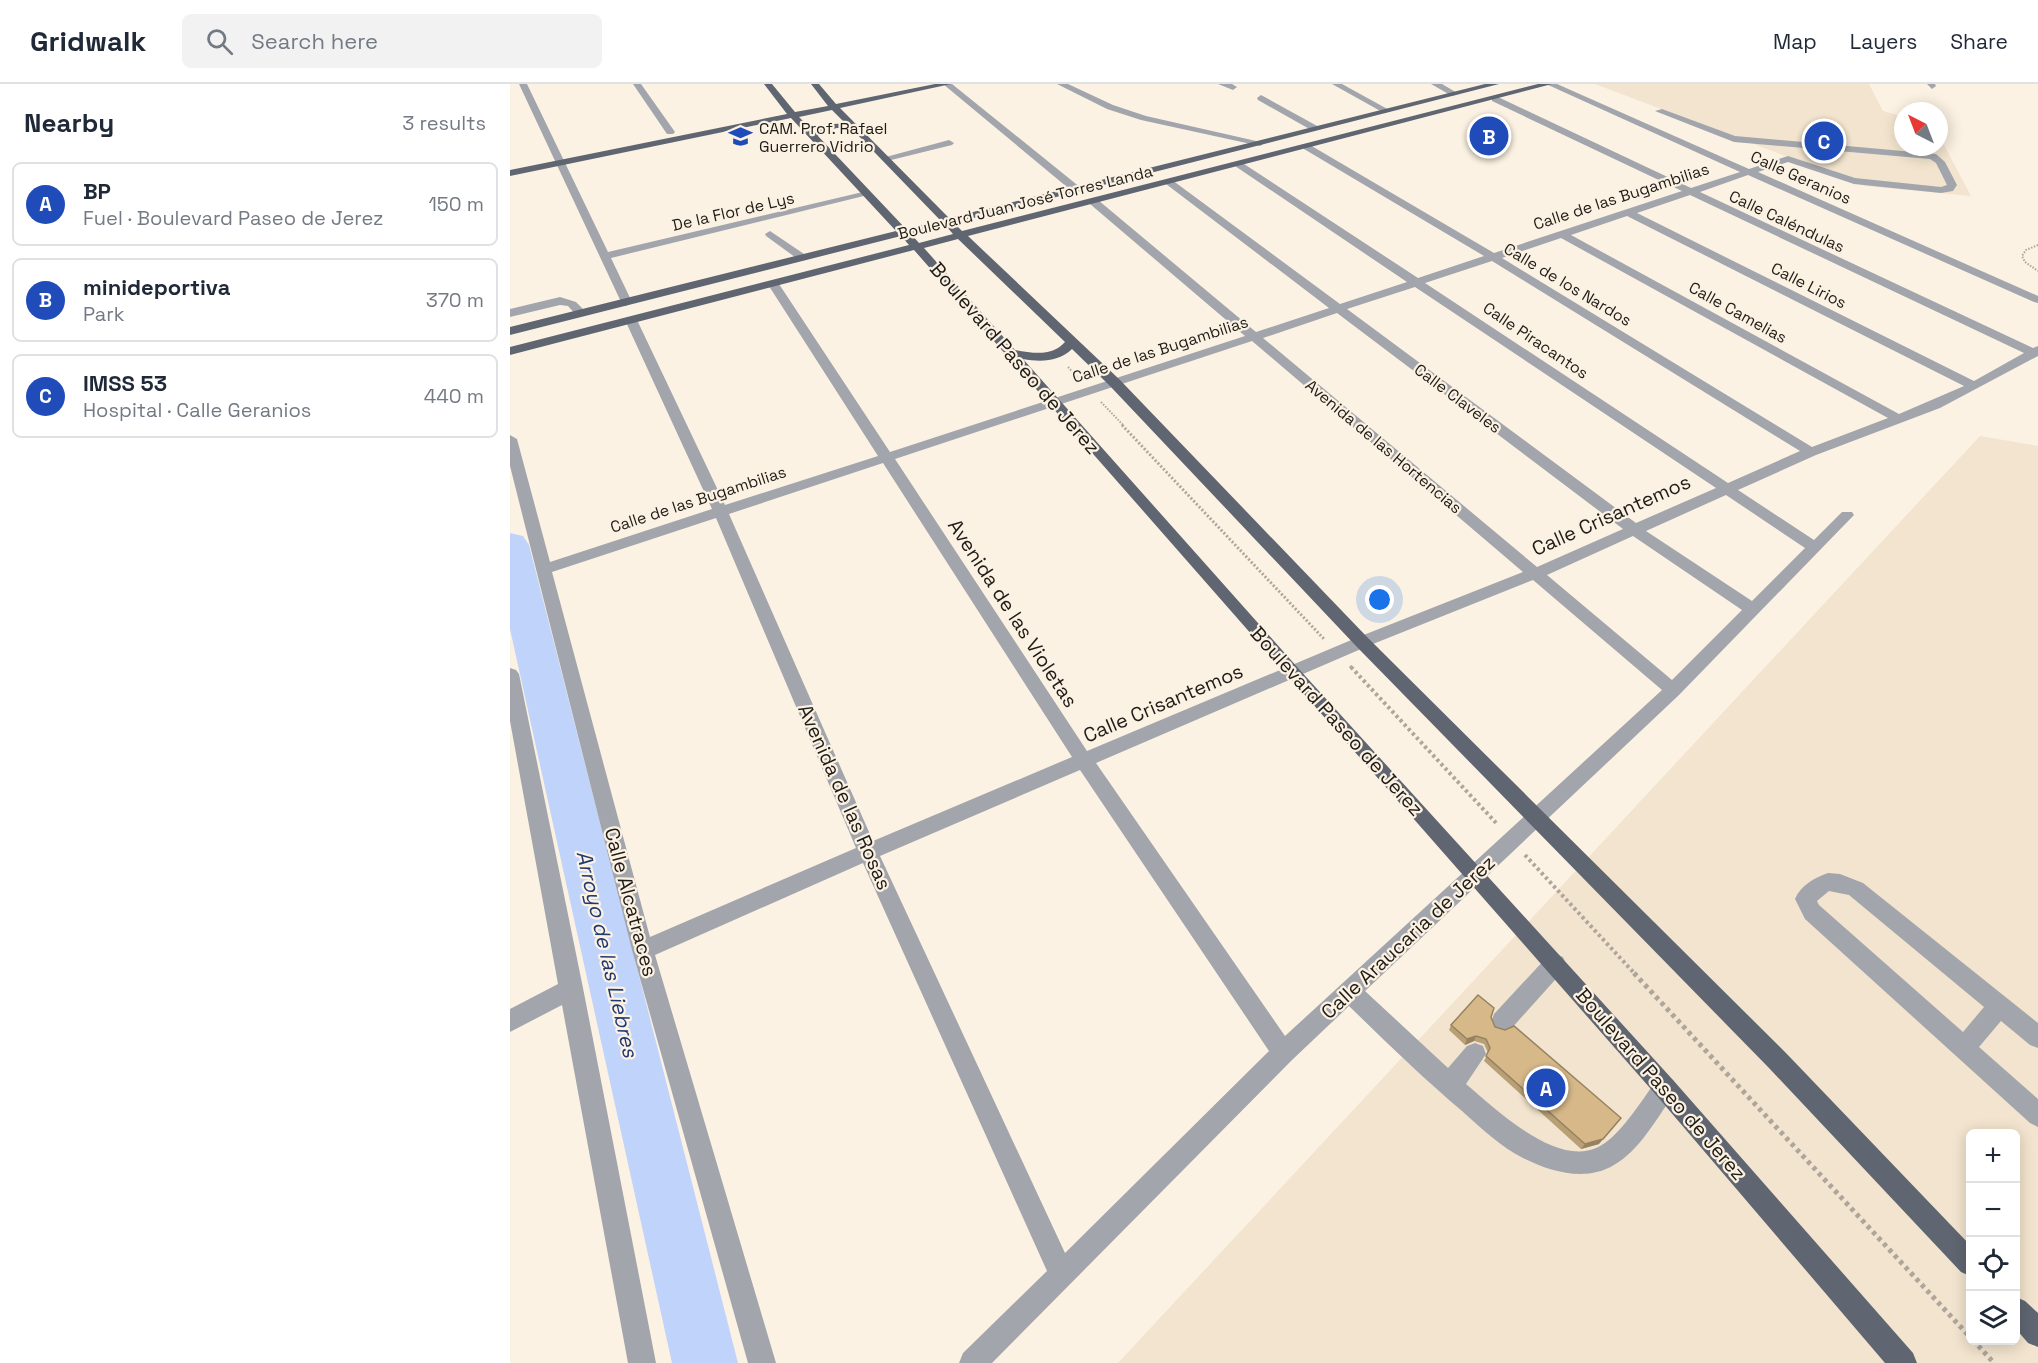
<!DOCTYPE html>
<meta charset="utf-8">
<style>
:root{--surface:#fff;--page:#f2f2f3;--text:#1f2937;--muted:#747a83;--line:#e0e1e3;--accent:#204cba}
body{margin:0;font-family:"Space Grotesk",sans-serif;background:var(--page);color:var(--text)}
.controls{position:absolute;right:18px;bottom:18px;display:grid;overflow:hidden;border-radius:9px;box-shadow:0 3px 15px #0003}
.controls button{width:54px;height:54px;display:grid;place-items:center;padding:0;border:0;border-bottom:2px solid var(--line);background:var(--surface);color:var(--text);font:30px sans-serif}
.compass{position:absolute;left:1384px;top:18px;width:54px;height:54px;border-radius:50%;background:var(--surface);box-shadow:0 3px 15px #0003;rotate:318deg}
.you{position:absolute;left:870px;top:516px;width:21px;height:21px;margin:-15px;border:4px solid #fff;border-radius:50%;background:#1a73e8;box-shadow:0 0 0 9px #1a73e833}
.badge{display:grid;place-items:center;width:39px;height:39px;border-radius:50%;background:var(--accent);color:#fff;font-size:20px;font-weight:700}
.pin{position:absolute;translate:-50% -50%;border:3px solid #fff;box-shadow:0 2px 6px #0006}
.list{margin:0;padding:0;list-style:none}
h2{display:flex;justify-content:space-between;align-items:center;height:78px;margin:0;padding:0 24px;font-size:26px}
h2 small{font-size:20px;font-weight:400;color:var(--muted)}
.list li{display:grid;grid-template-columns:39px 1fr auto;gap:18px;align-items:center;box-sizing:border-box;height:84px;margin:0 12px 12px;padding:0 12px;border:2px solid var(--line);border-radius:9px}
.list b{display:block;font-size:22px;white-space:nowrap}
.list p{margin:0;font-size:20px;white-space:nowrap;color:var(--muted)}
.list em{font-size:20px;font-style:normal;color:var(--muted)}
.icon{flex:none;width:33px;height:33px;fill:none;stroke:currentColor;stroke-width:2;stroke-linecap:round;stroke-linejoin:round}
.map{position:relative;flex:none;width:1528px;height:1279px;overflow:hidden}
header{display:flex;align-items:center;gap:36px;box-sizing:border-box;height:84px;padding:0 30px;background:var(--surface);border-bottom:2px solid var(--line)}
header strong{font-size:28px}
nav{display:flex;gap:33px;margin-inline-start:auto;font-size:21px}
.search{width:420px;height:54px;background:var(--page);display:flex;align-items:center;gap:15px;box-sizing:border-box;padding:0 21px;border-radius:9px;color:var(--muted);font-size:22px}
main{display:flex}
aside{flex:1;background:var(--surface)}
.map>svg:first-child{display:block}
</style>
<header>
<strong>Gridwalk</strong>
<div class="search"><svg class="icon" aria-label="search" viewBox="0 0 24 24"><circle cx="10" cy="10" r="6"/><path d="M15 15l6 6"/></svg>Search here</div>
<nav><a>Map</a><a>Layers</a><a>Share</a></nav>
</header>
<main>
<aside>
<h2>Nearby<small>3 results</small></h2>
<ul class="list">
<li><span class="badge">A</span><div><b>BP</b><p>Fuel · Boulevard Paseo de Jerez</p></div><em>150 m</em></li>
<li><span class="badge">B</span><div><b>minideportiva</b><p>Park</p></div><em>370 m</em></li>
<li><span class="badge">C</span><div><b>IMSS 53</b><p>Hospital · Calle Geranios</p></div><em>440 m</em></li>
</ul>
</aside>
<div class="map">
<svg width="1528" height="1279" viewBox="0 0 1528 1279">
<rect width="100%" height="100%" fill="#fcf2e3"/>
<g fill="#f2e4ce" fill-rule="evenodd">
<path d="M1085,0H1359L1373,27L1387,31V46L1393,53V63H1429V60L1434,61L1461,112L1355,102Z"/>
<path d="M1470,352L1528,362V1279H608ZM1460,1050H1506V1256H1460Z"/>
</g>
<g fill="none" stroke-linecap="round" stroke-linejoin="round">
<path fill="#c0d3fa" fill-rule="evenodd" d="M0,449L13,452L19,461L228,1279H162L0,545Z"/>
<g stroke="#aea69b" stroke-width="2" stroke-dasharray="1.5 1.5" stroke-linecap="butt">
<path d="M1528,161L1516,166L1512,172L1515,178L1528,187"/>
<path d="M558,283L569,295"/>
<path d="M591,318L614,342"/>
</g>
<g stroke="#aea69b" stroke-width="3" stroke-dasharray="2 2" stroke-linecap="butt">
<path d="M612,341L814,555"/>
<path d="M840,582L842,584"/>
</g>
<g stroke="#aea69b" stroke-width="4" stroke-dasharray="3 3" stroke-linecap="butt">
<path d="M841,583L988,741"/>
<path d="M1015,771L1126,891"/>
</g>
<g stroke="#aea69b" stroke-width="5" stroke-dasharray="4 4" stroke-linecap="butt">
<path d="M1124,889L1460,1253"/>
<path d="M1463,1256L1484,1279"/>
</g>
<g fill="#a2a6ac" fill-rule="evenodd">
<path d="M9,0H17L98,168L357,107L362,110L101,174L122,218L116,222L112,220Z"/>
<path d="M123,0H131L165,48L163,50H157Z"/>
<path d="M433,0H442L571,104V108H563Z"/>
<path d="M547,0H558L603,21L636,32L755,59L750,62L631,36L597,25Z"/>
<path d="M708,0H722L727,3L723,6Z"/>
<path d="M822,0H832L881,27L874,29Z"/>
<path d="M921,0H932L949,10L942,12Z"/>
<path d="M1036,0H1047L1239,85L1278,72L1345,94L1431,103L1437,101L1426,79L1420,75L1224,58L1145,27L1152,25L1225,52L1426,70L1435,78L1447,101L1443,107L1431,109L1344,100L1278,78L1248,88L1528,212V219L1524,218L1238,91L1190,108L1523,264L1528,262V272L1430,324L1306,371L1228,406L1304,456L1332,428H1342L1344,431L1169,611L855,907L938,984L957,962L965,959L973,962L976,970L956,1000C984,1024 1045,1082 1086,1064C1109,1055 1132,1015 1147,996L1155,992L1163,996L1167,1004L1163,1012C1146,1035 1130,1066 1104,1081C1076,1098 1041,1088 1013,1074C991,1063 971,1044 952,1027C913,994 876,958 839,922L781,977L482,1279H449L453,1269L537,1187L353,779L145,871L266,1279H238L122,866L0,382V351L7,355L40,478L202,425L115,236L117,233H125L127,236L215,421L368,372L257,199L259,197H267L380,368L735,252L580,120V116H588L746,248L819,224L656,100V96H662L830,220L897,198L725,82V78H731L908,194L974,172L794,65V61H800L984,169L1172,107L982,17V13H988L1181,104L1230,88ZM1180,111L1514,269L1464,297L1127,129ZM1117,132L1454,302L1389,330L1061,151ZM1051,154L1378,334L1302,363L992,174ZM982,177L1290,367L1218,399L915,199ZM905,203L1206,404L1126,439L837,225ZM827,229L1113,445L1027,483L753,254ZM742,257L1013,488L846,554L577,667L385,375ZM373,379L562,673L363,757L219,430ZM1216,411L1295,464L1242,517L1136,447ZM206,434L346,764L140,853L42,488ZM1123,452L1232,526L1162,596L1037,491ZM1023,496L1152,606L775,952L586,679L858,562ZM570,686L759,967L555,1169L370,772Z"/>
<path d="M1417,0H1425L1426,2L1422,5Z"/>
<path d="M751,11L809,43L811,45L803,47L748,16L747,14Z"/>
<path d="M439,56L444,59L442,61L377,77L372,74Z"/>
<path d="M260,147L297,172V176H289L256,152L255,150Z"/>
<path d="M50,213L66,218L77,229L75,232H67L58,222L50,221L0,233V225Z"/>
<path d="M0,584L6,586L9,590L73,904L146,1279H118L52,921L0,948V925L48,900L0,637Z"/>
<path d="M1318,789L1330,790L1353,799L1528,939V964L1520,961L1491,937L1469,963L1528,1015V1043L1520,1039L1295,835L1285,815C1291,801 1304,794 1318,789ZM1319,807L1339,811L1474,923L1453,948L1309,821L1307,817Z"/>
<path d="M1045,870L1053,873L1056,880L1053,887L1000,946L992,949L984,946L981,938L984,930L1037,873Z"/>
</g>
<g fill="#606671" fill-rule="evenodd">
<path d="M254,0H262L285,28L318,22L301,0H309L326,20L425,0H441L330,24L439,134L975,0H989L444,139L452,147L1028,0H1042L458,152L610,296L858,554L1275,968L1460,1161V1192L1451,1188L1259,984L846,562L600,302L562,265C549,278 530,278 513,275L788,584L1163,996L1403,1269L1407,1279H1375L1147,1012L404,166L0,271V263L399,161L391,152L0,251V243L386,147L281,34L0,92V86L277,30ZM322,26L335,39L314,41L303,47L289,33ZM327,44H341L430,136L396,145L308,52L315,47ZM435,141L443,150L409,159L401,150ZM448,155L555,258C542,273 523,269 505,266L414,164Z"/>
<path d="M1506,1213L1515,1217L1528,1229V1263L1518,1259L1506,1245Z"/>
</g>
</g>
<path fill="#b99f76" d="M981,933L985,943L1089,1060L1071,1065L974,977L978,969L974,960L964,957L955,961L939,946L941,941Z"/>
<g fill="#968260">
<path d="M966,952L964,957L955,961L957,955Z"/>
<path d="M1111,1034L1089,1060L1071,1065L1075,1060Z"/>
</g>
<path fill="#d7b989" stroke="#968260" stroke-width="1.5" d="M968,911L984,924L981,933L985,943L995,946L1004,942L1111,1034L1093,1055L1075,1060L976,972L980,964L976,955L966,952L957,955L941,941Z"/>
<defs>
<symbol id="school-bare" viewBox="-9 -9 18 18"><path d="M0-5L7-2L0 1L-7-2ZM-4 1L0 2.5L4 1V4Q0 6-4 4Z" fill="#204cba" stroke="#fcf2e3" stroke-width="2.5" paint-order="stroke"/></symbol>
</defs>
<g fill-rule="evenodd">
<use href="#school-bare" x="214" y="36" width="33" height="33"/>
</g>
<g text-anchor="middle" stroke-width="4.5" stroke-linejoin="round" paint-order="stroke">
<g font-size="16" fill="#1f1c17" stroke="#fcf2e3" text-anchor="start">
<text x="249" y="50">CAM. Prof. Rafael<tspan x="249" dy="18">Guerrero Vidrio</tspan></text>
</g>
<g font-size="16" fill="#1f1c17" stroke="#fcf2e3">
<text transform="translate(1291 93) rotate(24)" y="6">Calle Geranios</text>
<text transform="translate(1111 112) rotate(-18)" y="6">Calle de las Bugambilias</text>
<text transform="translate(515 118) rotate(-14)" y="6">Boulevard Juan José Torres Landa</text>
<text transform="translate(223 127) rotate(-13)" y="6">De la Flor de Lys</text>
<text transform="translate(1277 137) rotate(25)" y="6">Calle Caléndulas</text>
<text transform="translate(1058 200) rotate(31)" y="6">Calle de los Nardos</text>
<text transform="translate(1299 201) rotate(27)" y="6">Calle Lirios</text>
<text transform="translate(1228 228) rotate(29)" y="6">Calle Camelias</text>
<text transform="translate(1026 256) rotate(34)" y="6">Calle Piracantos</text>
<text transform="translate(650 265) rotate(-18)" y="6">Calle de las Bugambilias</text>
<text transform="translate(948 314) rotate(37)" y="6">Calle Claveles</text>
<text transform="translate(874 362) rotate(40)" y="6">Avenida de las Hortencias</text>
<text transform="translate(188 415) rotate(-18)" y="6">Calle de las Bugambilias</text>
</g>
<g font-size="20" fill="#1f1c17" stroke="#fcf2e3">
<text transform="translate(505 274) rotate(49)" y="7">Boulevard Paseo de Jerez</text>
<text transform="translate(1101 431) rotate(-24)" y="7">Calle Crisantemos</text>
<text transform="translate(503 529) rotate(57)" y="7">Avenida de las Violetas</text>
<text transform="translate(653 619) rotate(-23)" y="7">Calle Crisantemos</text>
<text transform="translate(827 637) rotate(48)" y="7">Boulevard Paseo de Jerez</text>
<text transform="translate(335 713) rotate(66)" y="7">Avenida de las Rosas</text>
<text transform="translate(121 818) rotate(75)" y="7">Calle Alcatraces</text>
<text transform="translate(898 853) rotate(-43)" y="7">Calle Araucaria de Jerez</text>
<text transform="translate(1151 1000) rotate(49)" y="7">Boulevard Paseo de Jerez</text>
</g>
<g font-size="21" font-style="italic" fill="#203971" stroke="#fcf2e3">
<text transform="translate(97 870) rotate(77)" y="7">Arroyo de las Liebres</text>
</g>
</g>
</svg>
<div class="controls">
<button>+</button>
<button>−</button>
<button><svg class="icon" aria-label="locate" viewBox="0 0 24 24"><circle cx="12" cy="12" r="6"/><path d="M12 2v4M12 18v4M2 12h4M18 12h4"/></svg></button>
<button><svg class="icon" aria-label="layers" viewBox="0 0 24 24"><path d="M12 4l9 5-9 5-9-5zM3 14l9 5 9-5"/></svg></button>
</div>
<svg class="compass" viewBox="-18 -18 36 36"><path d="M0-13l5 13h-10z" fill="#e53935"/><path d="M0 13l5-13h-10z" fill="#747a83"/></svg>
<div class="you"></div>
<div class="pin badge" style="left:1036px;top:1004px">A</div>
<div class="pin badge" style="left:979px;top:52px">B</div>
<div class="pin badge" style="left:1314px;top:57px">C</div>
</div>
</main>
